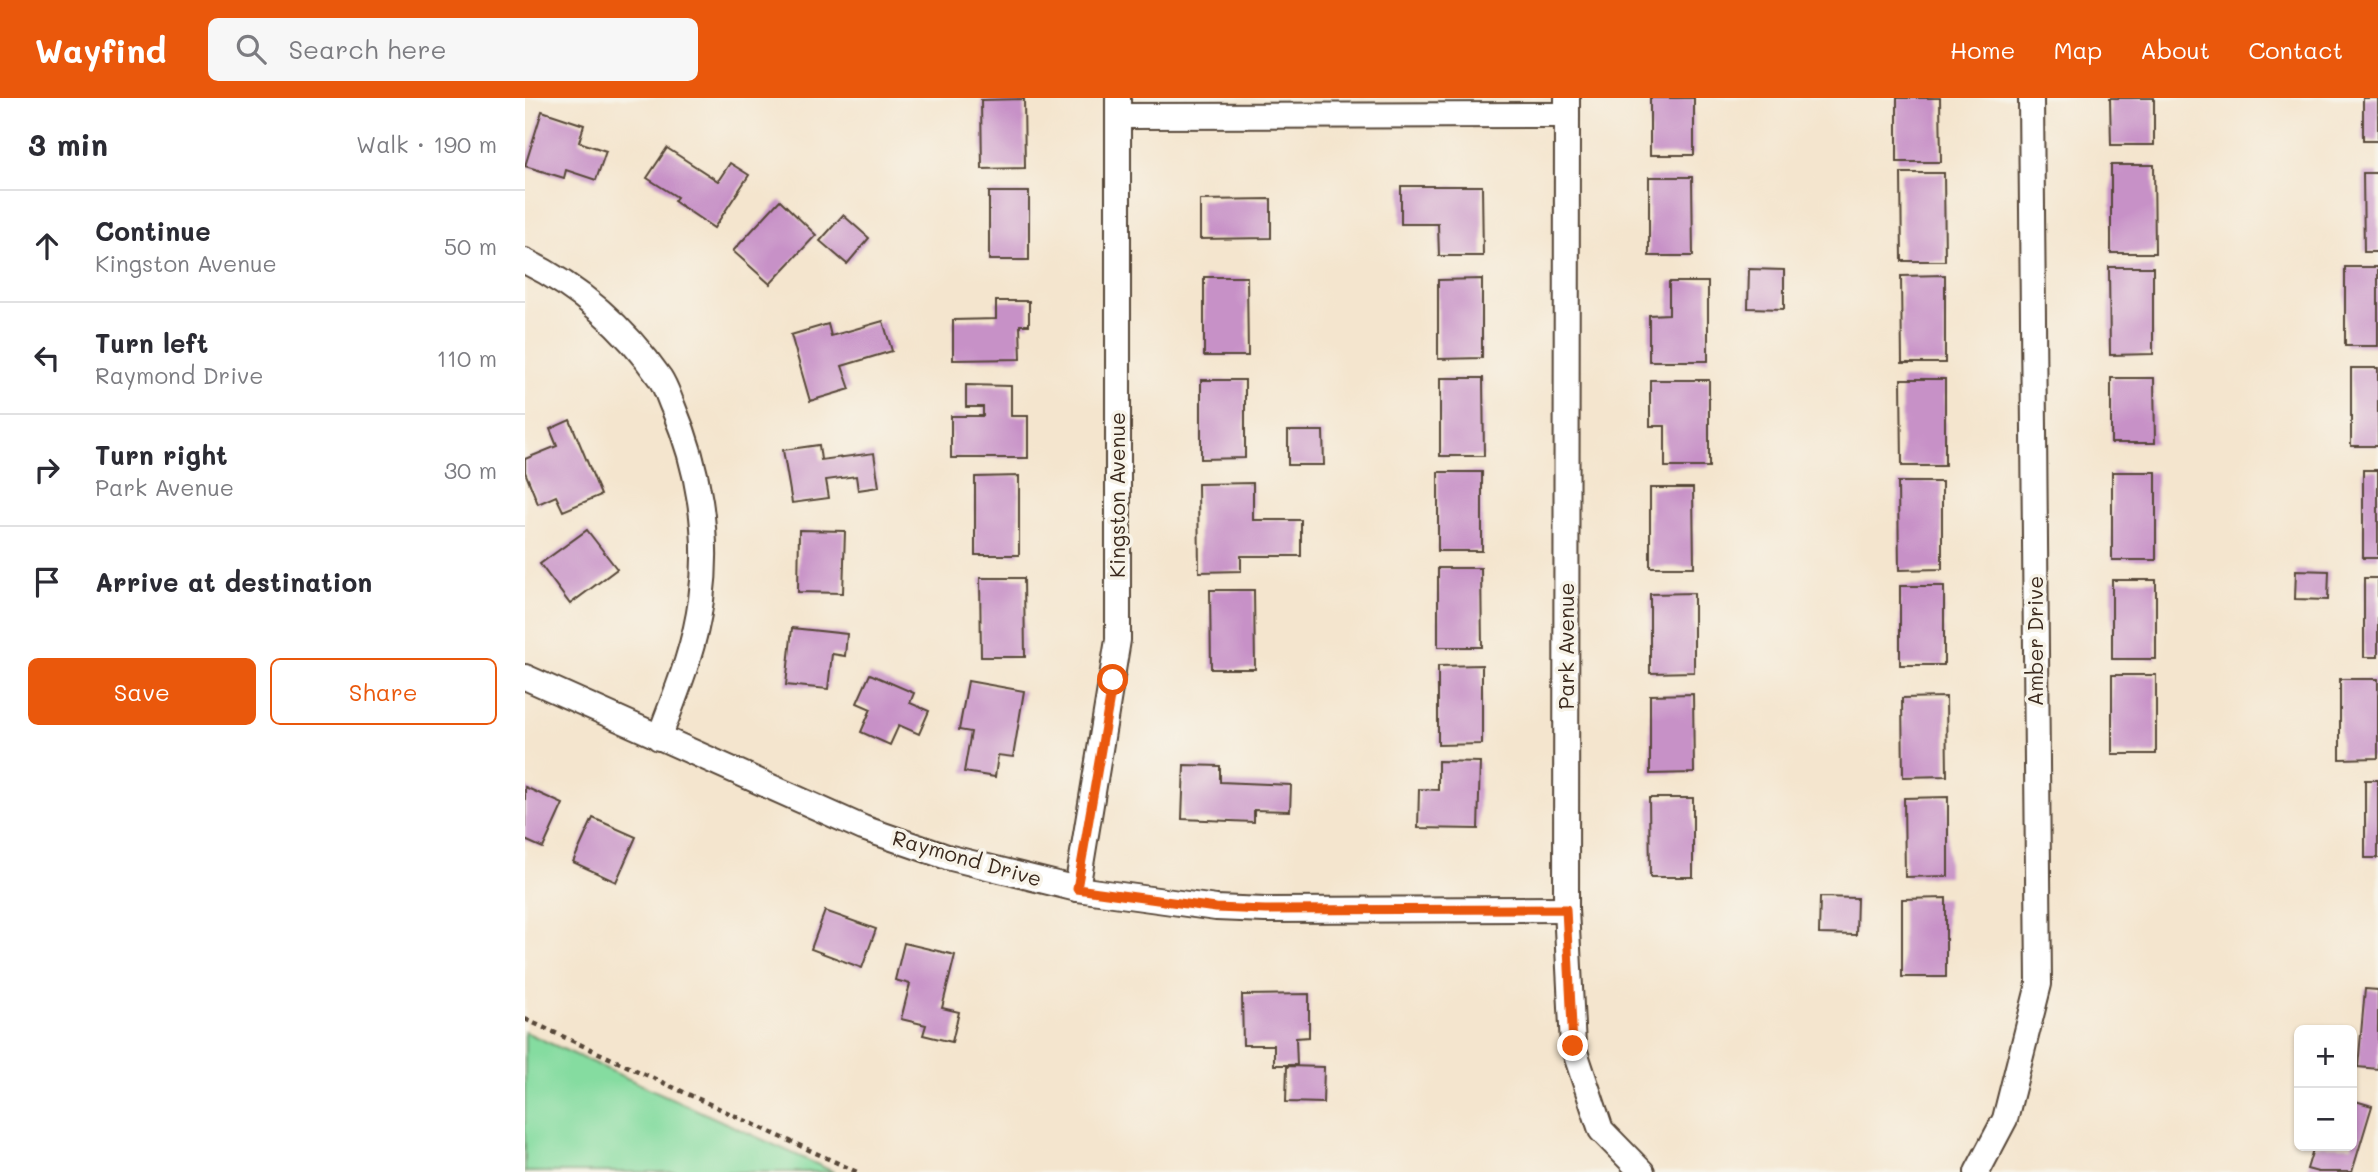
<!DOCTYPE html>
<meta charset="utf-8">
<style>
:root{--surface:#fff;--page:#f7f7f7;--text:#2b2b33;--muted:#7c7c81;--line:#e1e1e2;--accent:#ea580c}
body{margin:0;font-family:Mali,sans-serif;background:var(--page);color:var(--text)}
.controls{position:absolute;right:21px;bottom:21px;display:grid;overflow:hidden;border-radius:10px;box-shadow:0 2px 5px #0004}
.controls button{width:63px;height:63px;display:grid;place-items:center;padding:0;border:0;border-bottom:2px solid var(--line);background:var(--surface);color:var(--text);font:35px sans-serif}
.stop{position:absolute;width:21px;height:21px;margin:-16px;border:5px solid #ea580c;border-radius:50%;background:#fff}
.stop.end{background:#ea580c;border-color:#fff;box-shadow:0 2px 7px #0008}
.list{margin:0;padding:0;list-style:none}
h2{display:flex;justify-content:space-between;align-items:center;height:91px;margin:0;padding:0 28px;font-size:30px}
h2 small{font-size:23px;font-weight:400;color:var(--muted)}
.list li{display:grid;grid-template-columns:46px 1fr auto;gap:21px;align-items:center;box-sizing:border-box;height:112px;padding:0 28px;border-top:2px solid var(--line)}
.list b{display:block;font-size:26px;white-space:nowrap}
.list p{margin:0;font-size:23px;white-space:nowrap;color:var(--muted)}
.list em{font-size:23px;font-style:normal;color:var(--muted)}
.actions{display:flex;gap:14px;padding:21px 28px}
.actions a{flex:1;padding:16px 0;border:2px solid var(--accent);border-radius:10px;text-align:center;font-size:24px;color:var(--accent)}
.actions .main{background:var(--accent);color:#fff}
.icon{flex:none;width:38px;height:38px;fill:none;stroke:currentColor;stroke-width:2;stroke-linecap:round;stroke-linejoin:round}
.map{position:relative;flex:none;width:1853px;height:1074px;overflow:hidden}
header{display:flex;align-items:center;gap:42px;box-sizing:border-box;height:98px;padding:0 35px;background:var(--accent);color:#fff}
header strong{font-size:33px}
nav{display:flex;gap:38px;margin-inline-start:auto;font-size:24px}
.search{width:490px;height:63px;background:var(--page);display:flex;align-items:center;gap:18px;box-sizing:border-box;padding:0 24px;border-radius:10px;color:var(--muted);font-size:26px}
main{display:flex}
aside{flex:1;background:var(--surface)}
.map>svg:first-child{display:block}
</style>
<header>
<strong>Wayfind</strong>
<div class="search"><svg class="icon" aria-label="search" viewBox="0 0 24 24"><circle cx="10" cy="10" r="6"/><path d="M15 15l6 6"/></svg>Search here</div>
<nav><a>Home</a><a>Map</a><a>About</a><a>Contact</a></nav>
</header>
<main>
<aside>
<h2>3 min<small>Walk · 190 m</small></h2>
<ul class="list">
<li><svg class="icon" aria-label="ahead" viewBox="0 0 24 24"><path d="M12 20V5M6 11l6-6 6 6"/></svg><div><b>Continue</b><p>Kingston Avenue</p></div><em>50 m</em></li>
<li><svg class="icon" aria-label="left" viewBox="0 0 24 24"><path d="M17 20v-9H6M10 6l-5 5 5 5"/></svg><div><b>Turn left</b><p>Raymond Drive</p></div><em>110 m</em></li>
<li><svg class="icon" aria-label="right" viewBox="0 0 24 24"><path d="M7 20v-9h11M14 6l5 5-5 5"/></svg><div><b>Turn right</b><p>Park Avenue</p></div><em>30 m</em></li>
<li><svg class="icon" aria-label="arrive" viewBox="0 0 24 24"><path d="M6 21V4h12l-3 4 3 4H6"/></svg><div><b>Arrive at destination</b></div></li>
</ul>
<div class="actions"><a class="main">Save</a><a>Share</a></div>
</aside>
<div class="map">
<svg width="1853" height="1074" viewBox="0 0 1853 1074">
<rect width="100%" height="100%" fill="#f7f3e8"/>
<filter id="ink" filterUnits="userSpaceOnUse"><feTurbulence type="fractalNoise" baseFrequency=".0143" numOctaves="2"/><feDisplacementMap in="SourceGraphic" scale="14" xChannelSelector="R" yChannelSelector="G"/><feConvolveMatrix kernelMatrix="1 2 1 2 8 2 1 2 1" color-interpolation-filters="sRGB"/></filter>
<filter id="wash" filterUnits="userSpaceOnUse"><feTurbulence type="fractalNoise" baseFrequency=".00686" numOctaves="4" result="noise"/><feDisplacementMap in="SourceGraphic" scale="28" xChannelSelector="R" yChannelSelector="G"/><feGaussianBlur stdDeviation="1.57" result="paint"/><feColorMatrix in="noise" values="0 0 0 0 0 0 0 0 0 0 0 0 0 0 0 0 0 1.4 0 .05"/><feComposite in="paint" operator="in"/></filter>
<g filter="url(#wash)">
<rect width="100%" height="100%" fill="#f4e5ce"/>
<path fill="#85dca0" stroke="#60835f" stroke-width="2" d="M0,934L309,1074H0Z"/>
<g id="blocks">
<g fill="#c791c7">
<rect x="1125" y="0" width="44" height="57"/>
<path d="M1372,0H1415L1416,64H1372Z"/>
<path d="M1585,0H1629V47H1586Z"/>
<rect x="1838" y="0" width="15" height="43"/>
<path d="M499,1L500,70L457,71L456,2Z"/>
<path d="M17,13L59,27L54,44L81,53L71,82L41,72L39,80L0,68Z"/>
<path d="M142,50L193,83L205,65L224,77L189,130L149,103L152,99L122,80Z"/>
<path d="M1586,67H1629L1630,155H1586Z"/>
<path d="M1376,75H1419L1420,163H1377Z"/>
<path d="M1838,75H1853V154H1839Z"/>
<path d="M1124,79H1167L1168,158H1124Z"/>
<path d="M876,88H957L958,158H914L913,126H876Z"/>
<rect x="464" y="94" width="40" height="68"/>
<path d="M746,101V140L675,141V102Z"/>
<path d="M255,102L291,137L245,186L208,153Z"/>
<path d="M318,117L344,140L322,166L295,143Z"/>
<path d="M1584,169H1628V256L1585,257Z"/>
<rect x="1820" y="169" width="33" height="79"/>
<path d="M1224,171L1259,172V211L1223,210Z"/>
<path d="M1420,177V265H1377L1376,178Z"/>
<path d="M679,179H722L723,258H679Z"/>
<path d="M957,181V260L913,261V182Z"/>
<path d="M1144,184H1183V263H1124V217L1144,216Z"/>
<path d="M471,203H504V227H495L496,261L428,262V222L471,221Z"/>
<path d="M358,223L367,253L317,268L325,291L285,303L266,237L303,226L306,238Z"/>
<rect x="1826" y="270" width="27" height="78"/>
<path d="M915,280H958L959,358H915Z"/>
<path d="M1586,280H1629L1630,345H1586Z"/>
<path d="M1376,281H1420V368H1377Z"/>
<path d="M676,282H720V360L676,361Z"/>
<path d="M1125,282H1184V369H1140V328H1125Z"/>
<path d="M441,287L486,288V318H503V360H426V318H458V309H441Z"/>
<path d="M45,322L76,397L38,413L31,398L13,406L0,374V361L32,348L25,331Z"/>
<path d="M763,333H798L799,367H763Z"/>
<path d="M294,347L296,362L349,355L354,389L333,392L331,378L301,382L304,400L267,405L258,352Z"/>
<rect x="1838" y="372" width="15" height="88"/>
<rect x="913" y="374" width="44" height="79"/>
<rect x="1587" y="374" width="44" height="88"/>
<path d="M494,378V457H450V379Z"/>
<path d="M1373,384H1417V471L1374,472Z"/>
<path d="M728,385V422H776V458H716V473L674,474L673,386Z"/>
<path d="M1125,390H1168L1169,469H1125Z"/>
<path d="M62,432L92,471L45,506L15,466Z"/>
<path d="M274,432L320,433L318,495L273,494Z"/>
<path d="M913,470H956L957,549H913Z"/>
<path d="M1771,472L1804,473L1803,502L1770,501Z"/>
<path d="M455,480H499L500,559H456Z"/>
<rect x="1839" y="480" width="14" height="79"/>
<rect x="1587" y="482" width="44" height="79"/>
<rect x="1375" y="488" width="44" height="79"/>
<path d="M685,492H729L730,571H686Z"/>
<path d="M1169,495V574L1125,575V496Z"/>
<path d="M267,530L322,536L320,558L307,556L303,591L261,587Z"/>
<path d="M957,567V646L913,647V568Z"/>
<path d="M345,576L389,595L385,605L404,613L394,636L374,627L365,647L336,634L346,611L332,605Z"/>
<rect x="1587" y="577" width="44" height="79"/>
<path d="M1815,581H1853V660L1815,661Z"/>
<path d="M443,583L499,593L488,659L473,657L470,679L439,674L446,634L434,632Z"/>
<path d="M1168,596L1169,675L1125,676V597Z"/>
<path d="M1421,599L1422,678L1378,679L1377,600Z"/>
<path d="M913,663L955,664L953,731L893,730L894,691L913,692Z"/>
<path d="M659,667L695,668V684L766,687L765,713L729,712V724L657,721Z"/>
<rect x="1840" y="682" width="13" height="78"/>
<path d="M0,689L38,706L18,750L0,742Z"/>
<path d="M1423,699V778L1380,779L1379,700Z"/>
<path d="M1124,700H1168V779H1125Z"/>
<path d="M68,720L111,739L91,784L48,764Z"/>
<path d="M1295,799L1332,800L1331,837L1294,836Z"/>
<path d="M1421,800V879H1377V801Z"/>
<path d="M300,813L351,831L337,870L286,851Z"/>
<path d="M379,845L430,857L417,910L434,914L427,944L398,937L401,927L376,921L385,886L370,882Z"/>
<path d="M1840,891L1853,892V971L1833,969Z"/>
<path d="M784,896V939L771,940L772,967H749V947H718L717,897Z"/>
<path d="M762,968L799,969L798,1005L761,1004Z"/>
<path d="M1827,1002L1847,1008L1827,1074H1793L1782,1071L1789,1048H1827Z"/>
</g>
</g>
</g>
<g filter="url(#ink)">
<use href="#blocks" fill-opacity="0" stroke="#574638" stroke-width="2"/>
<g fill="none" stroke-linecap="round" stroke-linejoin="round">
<defs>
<g id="street">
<path d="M1042,0L1041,811L1048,948L1076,1032L1117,1074"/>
<path d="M593,18L1042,17"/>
<path d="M0,163C55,190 100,230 135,280C141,289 144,300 148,309C174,370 185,437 176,502C170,550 151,595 134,640"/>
<path d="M0,579L338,730L422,759L552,791L691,810L740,812L1041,811"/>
<path d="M552,791L593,542V0"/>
<path d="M1452,1074L1480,1021L1514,886L1506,0"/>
</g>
</defs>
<use href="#street" stroke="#574638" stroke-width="28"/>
<path stroke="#574638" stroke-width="4.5" stroke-dasharray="5 5" stroke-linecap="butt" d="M0,921L332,1074"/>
<use href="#street" stroke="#fff" stroke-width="24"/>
</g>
</g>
<g fill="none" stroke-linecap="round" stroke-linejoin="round" filter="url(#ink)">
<path stroke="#ea580c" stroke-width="9" d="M588,582L552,791L691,810L740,812L1041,811L1048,948"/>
</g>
<g text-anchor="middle" stroke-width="7" stroke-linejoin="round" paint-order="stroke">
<g font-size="21" fill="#3b2a1e" stroke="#f7f3e8">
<text transform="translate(593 397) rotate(-90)" y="7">Kingston Avenue</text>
<text transform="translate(1511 543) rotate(-90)" y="7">Amber Drive</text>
<text transform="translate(1042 548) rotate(-90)" y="7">Park Avenue</text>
<text transform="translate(442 761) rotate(16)" y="7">Raymond Drive</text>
</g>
</g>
</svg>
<div class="controls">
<button>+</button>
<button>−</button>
</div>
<div class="stop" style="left:588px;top:582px"></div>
<div class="stop end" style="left:1048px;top:948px"></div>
</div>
</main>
